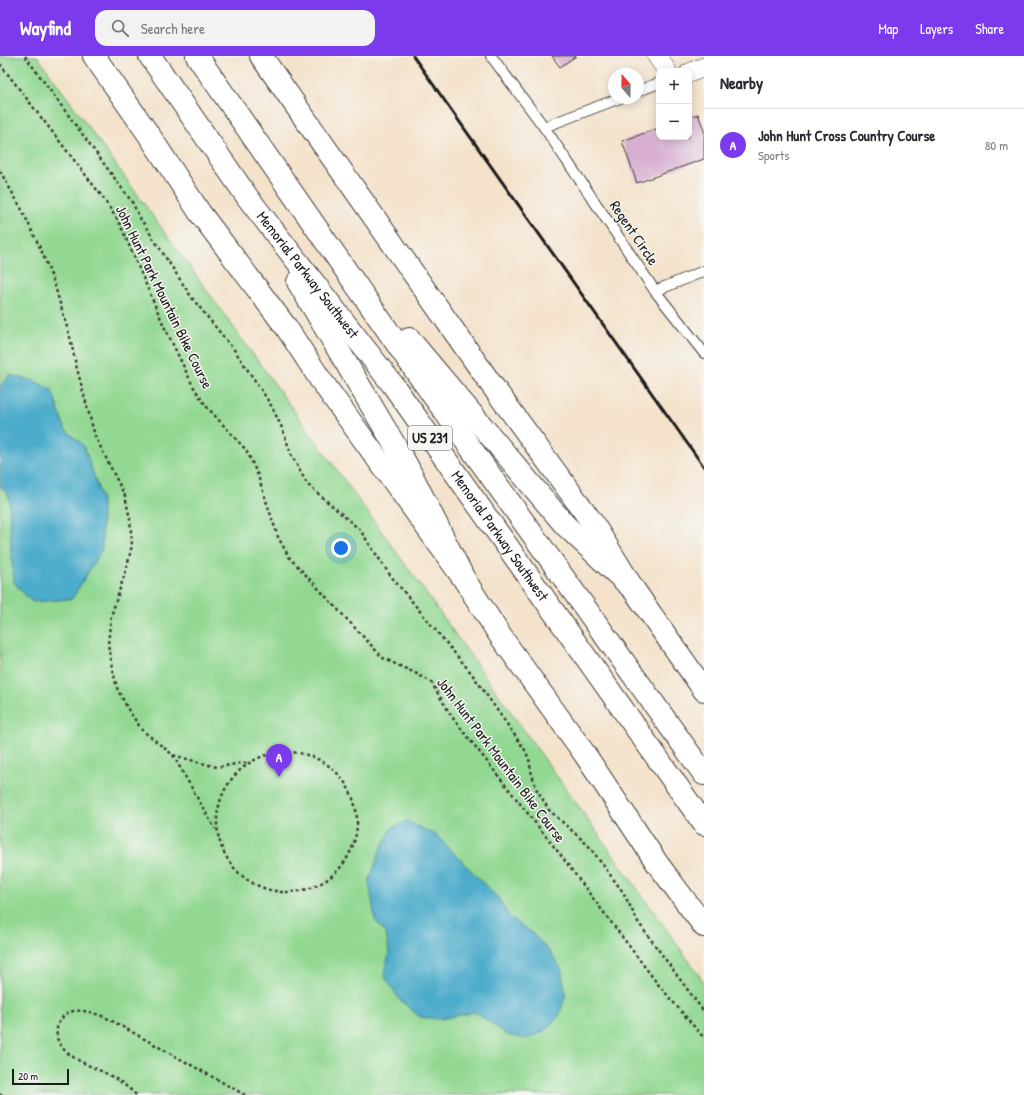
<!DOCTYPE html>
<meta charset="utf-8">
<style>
:root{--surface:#fff;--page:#f2f2f3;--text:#2b2b33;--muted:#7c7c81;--line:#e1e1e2;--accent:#7c3aed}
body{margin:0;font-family:"Patrick Hand",sans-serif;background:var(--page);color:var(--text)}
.controls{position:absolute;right:12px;top:12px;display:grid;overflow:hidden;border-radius:8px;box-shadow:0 2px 10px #0003}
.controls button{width:36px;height:36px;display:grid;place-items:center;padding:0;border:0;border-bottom:1px solid var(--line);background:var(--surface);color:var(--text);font:20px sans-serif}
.compass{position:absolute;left:608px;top:12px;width:36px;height:36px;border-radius:50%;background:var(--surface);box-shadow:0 2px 10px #0003;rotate:340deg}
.scale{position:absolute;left:12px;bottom:10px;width:57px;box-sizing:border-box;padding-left:4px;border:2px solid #1c1c1c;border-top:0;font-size:11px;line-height:14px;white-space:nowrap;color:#1c1c1c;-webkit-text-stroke:3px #f6f6f2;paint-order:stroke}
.you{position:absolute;left:341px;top:492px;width:14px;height:14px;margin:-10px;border:3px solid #fff;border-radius:50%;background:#1a73e8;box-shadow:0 0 0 6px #1a73e833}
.badge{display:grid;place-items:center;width:26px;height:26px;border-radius:50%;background:var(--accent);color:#fff;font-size:13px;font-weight:700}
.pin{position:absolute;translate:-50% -33px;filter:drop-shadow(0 1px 2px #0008)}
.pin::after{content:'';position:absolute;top:21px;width:14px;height:12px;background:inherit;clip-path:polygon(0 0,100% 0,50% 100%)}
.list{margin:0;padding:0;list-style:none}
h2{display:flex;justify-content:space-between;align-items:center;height:52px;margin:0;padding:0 16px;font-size:17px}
h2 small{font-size:13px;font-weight:400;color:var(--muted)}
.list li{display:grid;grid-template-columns:26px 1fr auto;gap:12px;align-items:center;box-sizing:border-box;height:72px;padding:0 16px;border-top:1px solid var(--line)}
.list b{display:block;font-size:15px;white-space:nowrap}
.list p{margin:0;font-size:13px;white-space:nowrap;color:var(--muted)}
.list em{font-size:13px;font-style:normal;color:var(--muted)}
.icon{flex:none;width:22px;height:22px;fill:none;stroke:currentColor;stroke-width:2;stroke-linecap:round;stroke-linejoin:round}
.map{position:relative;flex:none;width:704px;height:1039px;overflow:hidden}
header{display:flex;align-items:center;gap:24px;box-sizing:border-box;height:56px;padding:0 20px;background:var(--accent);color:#fff}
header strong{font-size:19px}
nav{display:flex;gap:22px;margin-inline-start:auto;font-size:14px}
.search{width:280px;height:36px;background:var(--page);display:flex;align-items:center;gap:10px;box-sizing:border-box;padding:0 14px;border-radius:12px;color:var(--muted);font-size:15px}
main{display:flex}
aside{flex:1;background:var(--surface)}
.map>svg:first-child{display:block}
</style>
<header>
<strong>Wayfind</strong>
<div class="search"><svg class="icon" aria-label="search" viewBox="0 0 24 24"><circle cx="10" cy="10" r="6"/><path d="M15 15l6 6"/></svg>Search here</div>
<nav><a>Map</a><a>Layers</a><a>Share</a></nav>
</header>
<main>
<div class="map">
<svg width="704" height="1039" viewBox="0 0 704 1039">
<rect width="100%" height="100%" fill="#f6f6f2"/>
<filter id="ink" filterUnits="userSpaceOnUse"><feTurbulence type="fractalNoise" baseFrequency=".025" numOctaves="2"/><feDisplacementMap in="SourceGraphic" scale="8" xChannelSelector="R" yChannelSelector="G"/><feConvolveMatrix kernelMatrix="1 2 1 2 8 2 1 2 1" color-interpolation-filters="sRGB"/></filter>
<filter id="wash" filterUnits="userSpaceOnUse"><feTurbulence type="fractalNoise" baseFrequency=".012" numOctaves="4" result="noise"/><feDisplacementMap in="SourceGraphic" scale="16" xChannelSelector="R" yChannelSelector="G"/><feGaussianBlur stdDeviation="0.9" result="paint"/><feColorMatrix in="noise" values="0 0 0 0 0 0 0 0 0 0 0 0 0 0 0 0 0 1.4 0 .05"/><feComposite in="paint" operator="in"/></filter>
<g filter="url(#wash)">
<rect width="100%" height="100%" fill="#f4e2ca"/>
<path fill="#92d892" stroke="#577a57" d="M0,0H37L410,515L704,926V1039H0Z"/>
<g fill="#4caccb" stroke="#346474">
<path d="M9,319L32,324L52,334L65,373L84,390L102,444V493L72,543L32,546L14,527L11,494L9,440L0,429V331Z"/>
<path d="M407,765L437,780L499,843L509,861L530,875L550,896L561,912L566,938L559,960L543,976L525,983L507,979L475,956L440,963L420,961L400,944L384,919L389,897L386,877L375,864L369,826L381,792L392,772Z"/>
</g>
<g id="blocks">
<g fill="#d8aed1">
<path d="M552,0H576L560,11Z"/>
<path d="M698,58L704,74V103L637,127L622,85L659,72V81H689V61Z"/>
</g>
</g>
</g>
<g filter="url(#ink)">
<use href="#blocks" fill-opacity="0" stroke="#3c3a36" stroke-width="1"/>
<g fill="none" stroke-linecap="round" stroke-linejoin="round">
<defs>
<g id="service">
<path d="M491,0L544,71L655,235L704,297"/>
<path d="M638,35L659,27"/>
<path d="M544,71L620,42"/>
<path d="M655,235L704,215"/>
</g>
<g id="minor">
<path d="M657,0L667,15"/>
<path d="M689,17L704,11"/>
</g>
<g id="secondary">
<path d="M94,0L149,79L200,157L286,271L320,323L464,523L499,578L584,697L657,807L704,870"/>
<path d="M261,0L491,328L592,466L634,534L704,634"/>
</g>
<g id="motorway">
<path id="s1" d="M150,0L248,142L393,329L704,768"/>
<path d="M197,0L420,321L704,718"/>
<path d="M298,226L406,408L464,523"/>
<path d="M409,283L565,469L634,534"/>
</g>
</defs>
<use href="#service" stroke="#3c3a36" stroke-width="12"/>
<use href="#minor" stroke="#3c3a36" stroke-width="20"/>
<use href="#secondary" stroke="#3c3a36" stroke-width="24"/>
<use href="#motorway" stroke="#3c3a36" stroke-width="24"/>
<g stroke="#3c3a36" stroke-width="2.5" stroke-dasharray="3 3" stroke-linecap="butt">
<path d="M25,0L132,146L140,162L192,242L235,295L262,335L272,351L283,374L291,398L307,428L360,474L390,519L472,618L525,694L529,703L531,715L536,732L549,754L588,789L623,836L638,866L704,956"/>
<path d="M0,8L101,139L119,166L164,270L193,330L206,350L246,394L257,417L278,481L289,501L383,602L417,618L431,626L452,661L559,797L657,927L704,982"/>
<path d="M0,115L21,152L42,196L54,227L70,281L76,309L95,380L125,440L130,463L132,489L127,511L111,560L108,588L112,611L117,632L129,655L142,674L173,699L201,707L217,711L249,706"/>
<circle cx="287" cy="766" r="70"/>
<path d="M173,699L215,773"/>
<path d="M0,1039H2"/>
<path d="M136,1039C128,1031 120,1025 109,1019C89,1008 46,997 59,966C62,961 67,956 73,955C86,954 93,957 105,961L245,1039"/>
</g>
<use href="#service" stroke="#fff" stroke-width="10"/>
<use href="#minor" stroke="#fff" stroke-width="19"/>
<use href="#secondary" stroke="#fff" stroke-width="22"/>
<use href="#motorway" stroke="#fff" stroke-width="22"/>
<path stroke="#1c1c1c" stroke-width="3" d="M413,0L704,411"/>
</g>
</g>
<g text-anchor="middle" stroke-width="3" stroke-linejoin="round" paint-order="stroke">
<rect fill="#f6f6f2" stroke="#5d5d5c" stroke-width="1" x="408" y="370" width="44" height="24" rx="3"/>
<g font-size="14" font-weight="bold" fill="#1c1c1c">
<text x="430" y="387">US 231</text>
</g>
<g font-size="15" fill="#1c1c1c" stroke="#f6f6f2">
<text transform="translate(634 177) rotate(56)" y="5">Regent Circle</text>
<text dy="5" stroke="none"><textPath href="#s1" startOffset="270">Memorial Parkway Southwest</textPath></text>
<text transform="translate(164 241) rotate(64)" y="5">John Hunt Park Mountain Bike Course</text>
<text dy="5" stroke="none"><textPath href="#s1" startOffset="594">Memorial Parkway Southwest</textPath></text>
<text transform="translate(501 704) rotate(53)" y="5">John Hunt Park Mountain Bike Course</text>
</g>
</g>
</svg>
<div class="controls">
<button>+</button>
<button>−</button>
</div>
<svg class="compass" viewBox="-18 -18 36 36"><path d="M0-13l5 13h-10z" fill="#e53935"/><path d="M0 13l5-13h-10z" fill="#7c7c81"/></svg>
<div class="scale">20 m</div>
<div class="you"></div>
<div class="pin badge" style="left:279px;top:721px">A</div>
</div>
<aside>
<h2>Nearby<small></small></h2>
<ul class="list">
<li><span class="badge">A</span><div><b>John Hunt Cross Country Course</b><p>Sports</p></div><em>80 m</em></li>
</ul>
</aside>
</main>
